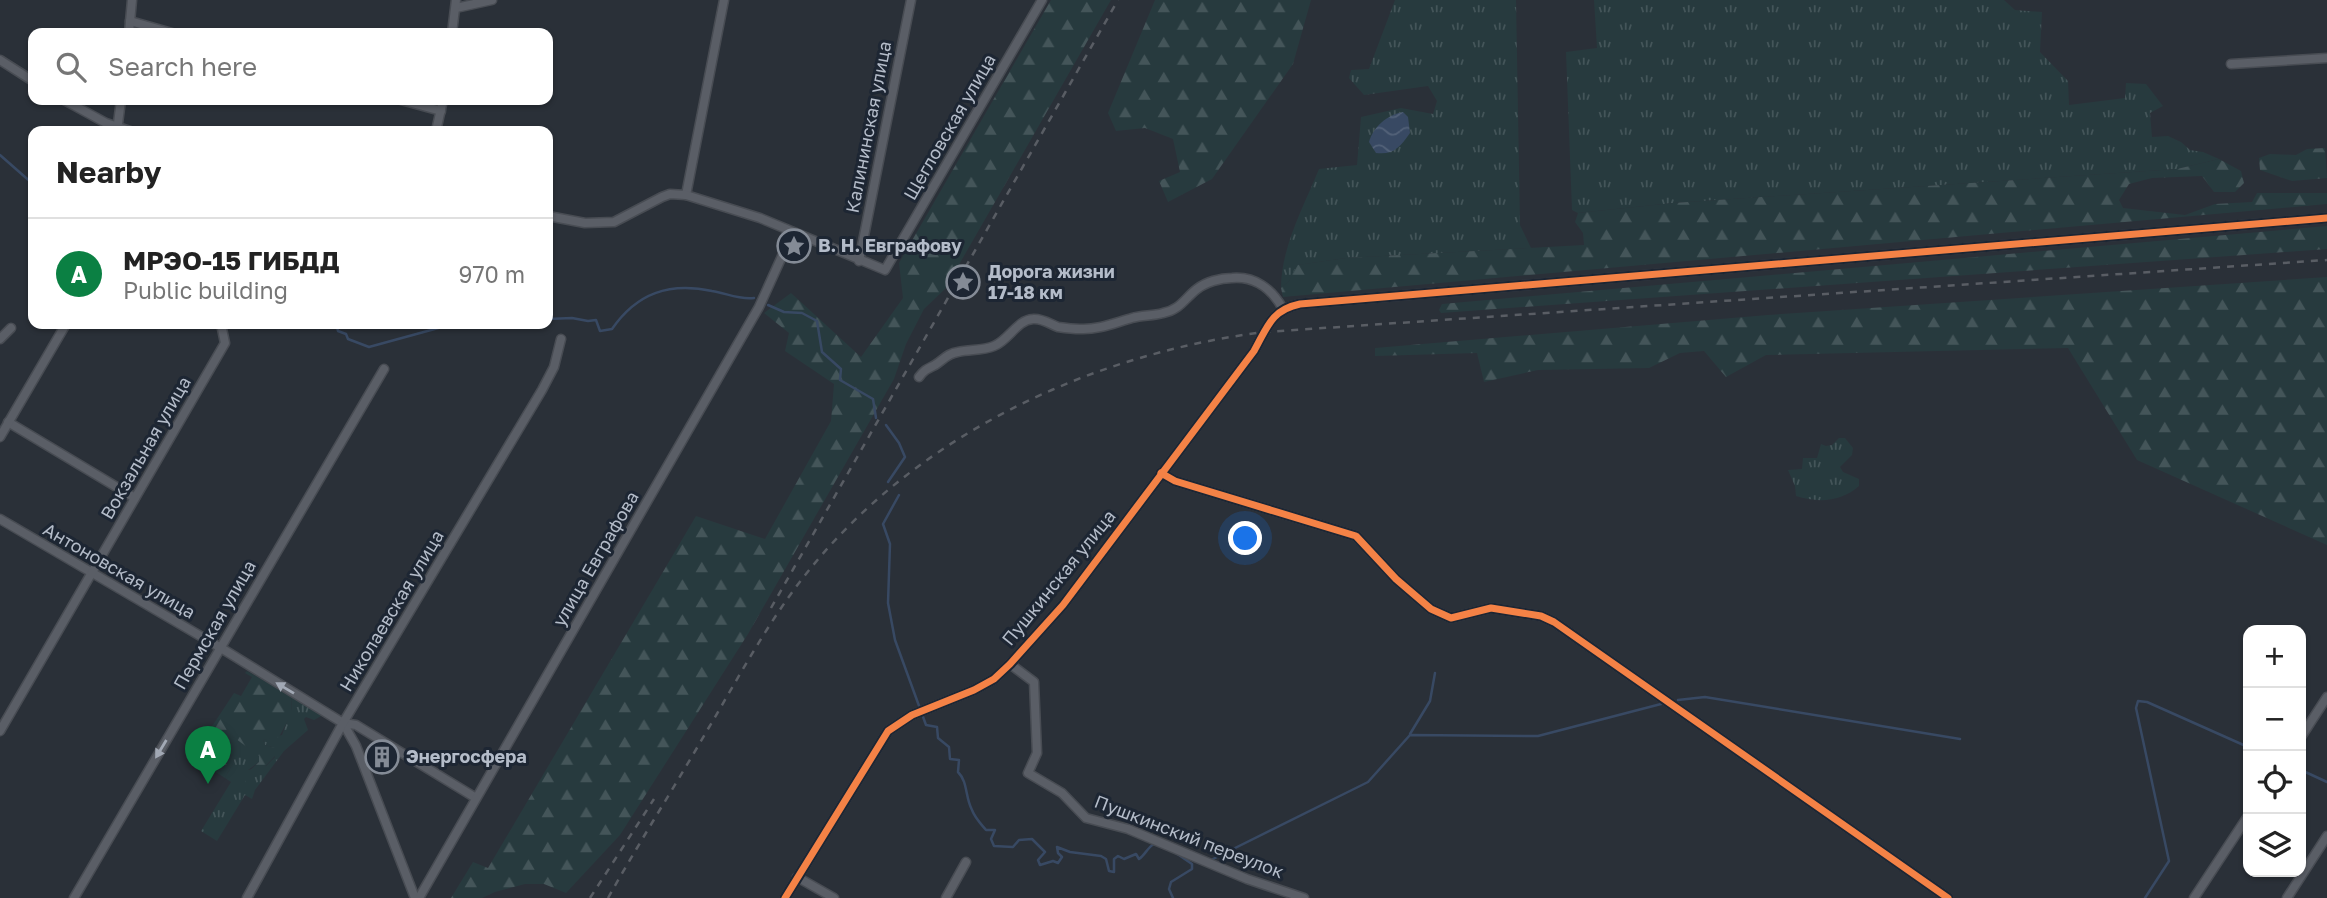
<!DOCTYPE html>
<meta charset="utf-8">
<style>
:root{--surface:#fff;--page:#f6f6f6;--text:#222;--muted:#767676;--line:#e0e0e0;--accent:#0b8043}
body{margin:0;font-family:"Golos Text",sans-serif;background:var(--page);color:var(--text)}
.controls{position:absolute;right:21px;bottom:21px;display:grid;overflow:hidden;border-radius:14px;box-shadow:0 2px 5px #0004}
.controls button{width:63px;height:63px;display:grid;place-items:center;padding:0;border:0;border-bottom:2px solid var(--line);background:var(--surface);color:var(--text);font:35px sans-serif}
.you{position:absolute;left:1246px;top:539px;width:24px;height:24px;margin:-18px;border:5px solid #fff;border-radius:50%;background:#1a73e8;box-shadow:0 0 0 10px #1a73e833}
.badge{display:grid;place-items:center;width:46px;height:46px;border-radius:50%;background:var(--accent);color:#fff;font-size:23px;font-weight:700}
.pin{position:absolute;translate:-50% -58px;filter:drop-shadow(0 2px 4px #0008)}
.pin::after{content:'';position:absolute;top:37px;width:24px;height:21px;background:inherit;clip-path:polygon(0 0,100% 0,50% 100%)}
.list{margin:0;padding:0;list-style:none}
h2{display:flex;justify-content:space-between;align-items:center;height:91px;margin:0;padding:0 28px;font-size:30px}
h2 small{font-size:23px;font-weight:400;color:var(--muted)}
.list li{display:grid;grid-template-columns:46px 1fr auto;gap:21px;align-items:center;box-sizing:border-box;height:112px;padding:0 28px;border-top:2px solid var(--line)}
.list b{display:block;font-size:26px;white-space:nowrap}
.list p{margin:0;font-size:23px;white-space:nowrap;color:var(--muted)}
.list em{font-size:23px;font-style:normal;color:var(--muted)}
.icon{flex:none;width:38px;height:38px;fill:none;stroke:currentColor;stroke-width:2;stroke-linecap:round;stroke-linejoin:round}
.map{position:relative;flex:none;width:2327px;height:898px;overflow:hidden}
.search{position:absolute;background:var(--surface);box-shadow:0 2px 5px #0004;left:28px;top:28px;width:525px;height:77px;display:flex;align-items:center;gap:18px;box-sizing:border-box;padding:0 24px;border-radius:14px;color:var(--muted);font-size:26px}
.panel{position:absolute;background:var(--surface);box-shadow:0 2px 5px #0004;left:28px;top:126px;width:525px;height:203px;border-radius:14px}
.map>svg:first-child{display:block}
</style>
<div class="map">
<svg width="2327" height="898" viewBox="0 0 2327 898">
<defs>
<pattern id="grass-tufts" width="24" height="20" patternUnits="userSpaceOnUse" patternTransform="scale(1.75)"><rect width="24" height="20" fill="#273a3e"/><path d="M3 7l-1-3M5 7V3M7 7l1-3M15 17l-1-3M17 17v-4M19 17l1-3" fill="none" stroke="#445559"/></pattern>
<pattern id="forest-firs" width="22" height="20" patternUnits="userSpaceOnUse" patternTransform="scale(1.75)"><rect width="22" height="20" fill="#273a3e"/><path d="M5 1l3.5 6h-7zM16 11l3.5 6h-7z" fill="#445559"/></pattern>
<pattern id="water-waves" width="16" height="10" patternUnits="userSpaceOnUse" patternTransform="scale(1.75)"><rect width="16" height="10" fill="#384963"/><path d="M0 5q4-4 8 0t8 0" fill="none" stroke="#526178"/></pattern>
</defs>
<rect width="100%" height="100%" fill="#2a3038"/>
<g fill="url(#grass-tufts)">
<path d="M1395,0H1516L1520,225L1531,248L1346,258L1298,265L1289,281L1281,288C1281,247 1304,206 1319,169L1357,165L1361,117L1401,108L1433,114L1437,101L1428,86L1364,95L1349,78L1351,70L1369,69Z"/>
<path d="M1594,0H2004L2015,10L2042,12L2040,52L2068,81L2069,105L2125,98L2126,83L2146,84L2163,106L2150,113L2152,137L2168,136L2181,142L2190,150L2203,152L2219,159L2177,169L1673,203L1578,213L1572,210L1566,52L1597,48Z"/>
<path d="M1839,438H1845L1853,448L1852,455L1840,467L1843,472L1859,479V486C1841,502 1818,503 1796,496L1795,486L1788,470L1802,469L1803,458H1817L1821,444L1826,446L1832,445Z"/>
<path d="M291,696L323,715L314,720L306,717L304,719L308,730L284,751L255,790L252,799L245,795L217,841L201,831L231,782L225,778L234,761L227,750L226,736H232L259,755V762L248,770L266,766L275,757L272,747L265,745L263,740L282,735L292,709Z"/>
</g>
<g fill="url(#forest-firs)">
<path d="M1051,0H1111L945,289L924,309L906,344L894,379L748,634L620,835L566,893L544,884H525L495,892L482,898H451L473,862L488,868L696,516L765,539L831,421L834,384L785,351L789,333L764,313L791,293L861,357L903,298L899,263Z"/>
<path d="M1155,0H1311L1293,64L1212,179L1168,202L1159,181L1180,172L1173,139L1145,128L1116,131L1108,113Z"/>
<path d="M2325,148L2327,178L2292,181L2260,170L2259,158L2270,154L2296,155L2307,149Z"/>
<path d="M2219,159L2241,171L2244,183L2235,192H2214L2202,176L2152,178L2129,184L2119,200L2123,208L2185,215L2215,204L2252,202L2257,193H2327V204L1283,297L1281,288L1289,281L1297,265L1346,258L1584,245L1583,233L1575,222L1578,213L1673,203L2177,169Z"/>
<path d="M2327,226V249L1441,313L1439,310L1442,304Z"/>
<path d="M2327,277V545L2137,460L2068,348L1766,355L1726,377L1704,351L1680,353L1649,368L1538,370L1484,382L1477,353L1375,356V348L1768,315Z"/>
<path d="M247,671L291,696L292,713L279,737L263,740L265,745L275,748L277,754L249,783H246L244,776L259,762V756L232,736H226C226,745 229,753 234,761L225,778L195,759V752L234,693L241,696L252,677L245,673Z"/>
</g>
<path fill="url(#water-waves)" d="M1403,112L1408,117L1410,133C1400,147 1394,155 1376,153L1369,142C1373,127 1387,115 1403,112Z"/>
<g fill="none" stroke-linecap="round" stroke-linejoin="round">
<g stroke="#384963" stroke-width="2.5">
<path d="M0,155L33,184"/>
<path d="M768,305L784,312L802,313L817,321L822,352L841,369L840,380L873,399L876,418"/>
<path d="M548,319L572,318L588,321L596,320L600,331L612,329C637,293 669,282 712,291C726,293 739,300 754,298"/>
<path d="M340,324L337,327L338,331L346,334L348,339L369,347L442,327L469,326L474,324"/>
<path d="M886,425L899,443L905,457L888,482"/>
<path d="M899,495L883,524L890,544L888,603L895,640L926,725L937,727L938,738L949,747L950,759L959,760L958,772C968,782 965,797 972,810C975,818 981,824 986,830H995L991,839L994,846L1013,847L1019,840L1032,839L1045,852L1038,860L1040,865L1053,861L1058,863L1062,857L1058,853L1057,847L1070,852L1101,856L1106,859L1109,871L1114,872V859L1118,856L1124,859L1136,854L1139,859C1145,855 1148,847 1154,844"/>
<path d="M1678,700L1705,697L1960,739"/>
<path d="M1410,734L1430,701L1435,673"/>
<path d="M2301,770L2327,782"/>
<path d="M1173,851L1192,864V869L1171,882L1169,889L1173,898"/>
<path d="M1213,859L1368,782L1410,735L1538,736L1661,704"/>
<path d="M2145,898L2169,861L2136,708L2138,701L2147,702L2248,747"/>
</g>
<defs>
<g id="minor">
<path d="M456,8L492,0"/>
<path d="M130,21L172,33"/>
<path d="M129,33L132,0"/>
<path d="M452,33L456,0"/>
<path d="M0,60L33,81"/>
<path d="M2231,64L2327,58"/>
<path d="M64,100L106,123L130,131"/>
<path d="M401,100L441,111"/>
<path d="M117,131L121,100"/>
<path d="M436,131L443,100"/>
<path d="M686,195L724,0"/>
<path d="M548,216L585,223L614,222L662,197L670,194L686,195L760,218L885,270L1042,0"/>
<path d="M859,261L911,0"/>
<path d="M0,339L11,328"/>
<path d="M919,377C924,370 927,369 935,365C943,360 948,353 958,352C970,349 982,351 994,346C1009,340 1017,320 1033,319C1042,318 1050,324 1058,327C1065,328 1073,329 1080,329C1098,330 1114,323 1132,318C1142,315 1153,316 1163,313C1180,310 1185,298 1197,289C1206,282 1220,278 1232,278C1255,276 1272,289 1283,309"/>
<path d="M8,422L135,498"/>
<path d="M0,437L66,324"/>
<path d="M1161,473L1175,481L1356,536L1396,579L1431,609L1451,618L1491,608L1541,616L1554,622L1948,898"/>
<path d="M0,519L221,648L343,723L356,725L476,798"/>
<path d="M1010,664L1034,682L1037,753L1028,773L1062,793L1086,818L1128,829L1247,879L1304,898"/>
<path d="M343,723L356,746L415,898"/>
<path d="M0,731L225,343L221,324"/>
<path d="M2301,737L2327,697"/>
<path d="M797,877L834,898"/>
<path d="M74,898L384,369"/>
<path d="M247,898L343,723L542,390L554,367L561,339"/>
<path d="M419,898L759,307L793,232"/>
<path d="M785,898L888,731L912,715L974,690L994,679L1010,664L1063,605L1254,351C1267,328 1271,310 1300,304L2327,218"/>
<path d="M946,898L966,862"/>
<path d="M2194,898L2248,816"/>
<path d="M2287,898L2327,836"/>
</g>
</defs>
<use href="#minor" stroke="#484c53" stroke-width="11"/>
<use href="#minor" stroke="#5a5e66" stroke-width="8"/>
<g stroke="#595d64" stroke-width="2.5" stroke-dasharray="7 7" stroke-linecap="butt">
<path d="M771,608L1118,0"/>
<path d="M590,898L654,799"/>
<path d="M608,898C640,841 675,786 708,729C740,675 770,618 810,569C920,433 1094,353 1265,332L2327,260"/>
</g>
<defs>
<g id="cycleway">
<path d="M1161,473L1175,481L1356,536L1396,579L1431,609L1451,618L1491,608L1541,616L1554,622L1948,898"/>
<path d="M785,898L888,731L912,715L974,690L994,679L1010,664L1063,605L1254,351C1267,328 1271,310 1300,304L2327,218"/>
</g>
</defs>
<use href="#cycleway" stroke="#1d2633" stroke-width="11"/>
<use href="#cycleway" stroke="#f48246" stroke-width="7"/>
</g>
<defs><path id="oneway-solid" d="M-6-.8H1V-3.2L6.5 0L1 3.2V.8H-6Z" transform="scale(1.75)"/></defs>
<g fill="#a2a9b5">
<use href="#oneway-solid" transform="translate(285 688) rotate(-149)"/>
<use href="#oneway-solid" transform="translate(161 749) rotate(121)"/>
</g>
<defs>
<symbol id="sight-ring" viewBox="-11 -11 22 22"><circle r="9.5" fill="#1d2633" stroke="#848b96" stroke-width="1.5"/><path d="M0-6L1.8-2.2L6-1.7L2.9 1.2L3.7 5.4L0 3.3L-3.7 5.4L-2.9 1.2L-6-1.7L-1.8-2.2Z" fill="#848b96"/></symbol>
<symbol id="building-ring" viewBox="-11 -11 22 22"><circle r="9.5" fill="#1d2633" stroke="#848b96" stroke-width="1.5"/><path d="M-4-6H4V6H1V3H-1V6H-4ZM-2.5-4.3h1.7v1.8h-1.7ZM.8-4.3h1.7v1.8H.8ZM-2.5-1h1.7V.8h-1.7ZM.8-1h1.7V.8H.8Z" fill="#848b96"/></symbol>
</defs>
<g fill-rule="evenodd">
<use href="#sight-ring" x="775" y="227" width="38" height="38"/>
<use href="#sight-ring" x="944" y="263" width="38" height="38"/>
<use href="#building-ring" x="363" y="738" width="38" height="38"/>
</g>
<g text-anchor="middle" stroke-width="6" stroke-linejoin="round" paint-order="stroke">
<g font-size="18" fill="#b4bcc9" stroke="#1d2633">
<text transform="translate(869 127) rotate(-79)" y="6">Калининская улица</text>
<text transform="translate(950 127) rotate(-60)" y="6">Щегловская улица</text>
<text transform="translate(146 448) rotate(-60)" y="6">Вокзальная улица</text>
<text transform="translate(596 559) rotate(-60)" y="6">улица Евграфова</text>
<text transform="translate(119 571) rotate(30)" y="6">Антоновская улица</text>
<text transform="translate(1059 578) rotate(-51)" y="6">Пушкинская улица</text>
<text transform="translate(392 611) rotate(-59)" y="6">Николаевская улица</text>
<text transform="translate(215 625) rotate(-60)" y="6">Пермская улица</text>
<text transform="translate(1189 837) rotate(21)" y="6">Пушкинский переулок</text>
</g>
<g font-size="18" font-weight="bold" fill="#b4bcc9" stroke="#1d2633" text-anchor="start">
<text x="818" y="252">В. Н. Евграфову</text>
<text x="988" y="278">Дорога жизни<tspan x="988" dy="21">17-18 км</tspan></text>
<text x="406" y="763">Энергосфера</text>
</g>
</g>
</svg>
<div class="controls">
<button>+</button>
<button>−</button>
<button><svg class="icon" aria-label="locate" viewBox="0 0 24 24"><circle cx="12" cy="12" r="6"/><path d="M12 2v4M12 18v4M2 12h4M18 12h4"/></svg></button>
<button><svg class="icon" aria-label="layers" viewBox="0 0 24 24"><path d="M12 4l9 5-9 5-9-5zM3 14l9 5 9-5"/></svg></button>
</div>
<div class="you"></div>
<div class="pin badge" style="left:208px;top:784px">A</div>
<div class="search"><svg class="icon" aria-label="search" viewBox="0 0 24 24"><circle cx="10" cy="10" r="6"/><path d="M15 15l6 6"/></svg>Search here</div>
<section class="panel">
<h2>Nearby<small></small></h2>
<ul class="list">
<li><span class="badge">A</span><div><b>МРЭО-15 ГИБДД</b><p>Public building</p></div><em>970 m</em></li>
</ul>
</section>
</div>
